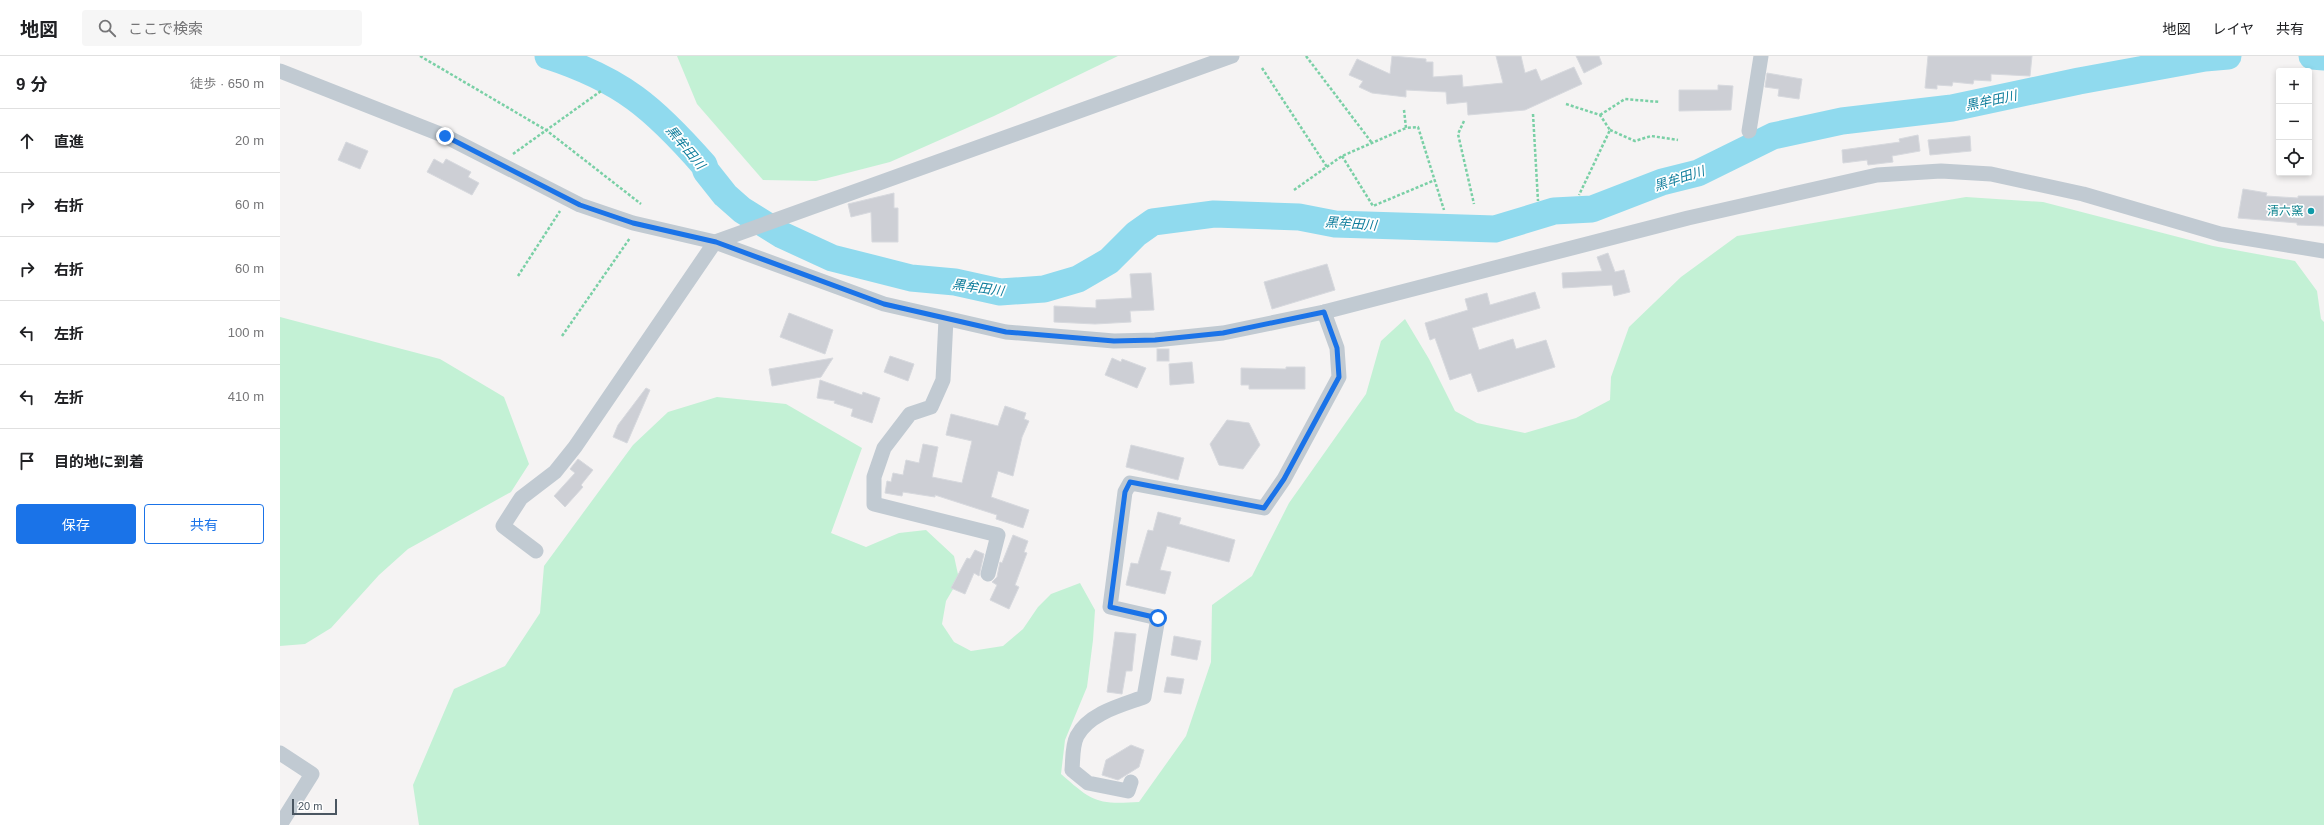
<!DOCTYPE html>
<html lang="ja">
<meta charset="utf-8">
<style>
:root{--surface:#fff;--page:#f6f6f6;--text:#202124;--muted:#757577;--line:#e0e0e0;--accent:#1a73e8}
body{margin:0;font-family:Arial,"Noto Sans JP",sans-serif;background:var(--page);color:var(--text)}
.controls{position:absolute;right:12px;top:12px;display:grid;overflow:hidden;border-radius:4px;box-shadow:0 2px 6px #0003}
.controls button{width:36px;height:36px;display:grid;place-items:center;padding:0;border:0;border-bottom:1px solid var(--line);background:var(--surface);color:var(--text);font:20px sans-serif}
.scale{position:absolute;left:12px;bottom:10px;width:45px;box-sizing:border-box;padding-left:4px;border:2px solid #4a5661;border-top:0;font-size:11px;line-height:14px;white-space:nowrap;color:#4a5661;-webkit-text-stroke:3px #fff;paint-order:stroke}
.stop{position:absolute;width:12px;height:12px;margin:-9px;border:3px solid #1a73e8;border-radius:50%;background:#fff}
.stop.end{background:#1a73e8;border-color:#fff;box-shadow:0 1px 4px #0008}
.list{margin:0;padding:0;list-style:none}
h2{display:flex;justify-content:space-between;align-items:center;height:52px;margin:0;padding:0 16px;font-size:17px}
h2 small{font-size:13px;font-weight:400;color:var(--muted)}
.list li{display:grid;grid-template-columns:26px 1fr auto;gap:12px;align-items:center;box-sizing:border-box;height:64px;padding:0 16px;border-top:1px solid var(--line)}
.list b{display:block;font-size:15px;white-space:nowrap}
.list em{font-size:13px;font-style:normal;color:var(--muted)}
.actions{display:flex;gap:8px;padding:12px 16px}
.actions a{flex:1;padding:9px 0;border:1px solid var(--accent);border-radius:4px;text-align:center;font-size:14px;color:var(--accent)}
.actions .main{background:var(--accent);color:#fff}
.icon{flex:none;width:22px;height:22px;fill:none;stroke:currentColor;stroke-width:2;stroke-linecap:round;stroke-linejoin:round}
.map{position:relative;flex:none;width:2044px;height:769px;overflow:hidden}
header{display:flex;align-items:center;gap:24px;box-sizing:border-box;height:56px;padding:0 20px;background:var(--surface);border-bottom:1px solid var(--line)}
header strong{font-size:19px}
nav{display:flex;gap:22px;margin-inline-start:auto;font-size:14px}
.search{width:280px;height:36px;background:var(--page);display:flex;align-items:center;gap:10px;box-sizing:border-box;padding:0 14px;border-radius:4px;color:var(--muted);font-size:15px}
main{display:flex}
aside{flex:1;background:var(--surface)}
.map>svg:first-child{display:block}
</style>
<header>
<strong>地図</strong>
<div class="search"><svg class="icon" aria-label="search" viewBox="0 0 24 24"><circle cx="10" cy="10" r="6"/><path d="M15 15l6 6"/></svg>ここで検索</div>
<nav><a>地図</a><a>レイヤ</a><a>共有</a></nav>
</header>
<main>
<aside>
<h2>9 分<small>徒歩 · 650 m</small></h2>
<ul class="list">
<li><svg class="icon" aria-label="ahead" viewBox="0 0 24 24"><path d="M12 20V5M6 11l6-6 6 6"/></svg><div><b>直進</b></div><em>20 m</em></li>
<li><svg class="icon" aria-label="right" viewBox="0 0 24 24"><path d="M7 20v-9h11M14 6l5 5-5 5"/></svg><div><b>右折</b></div><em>60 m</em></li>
<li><svg class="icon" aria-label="right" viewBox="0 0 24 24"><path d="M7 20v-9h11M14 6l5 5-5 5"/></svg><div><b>右折</b></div><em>60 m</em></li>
<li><svg class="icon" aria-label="left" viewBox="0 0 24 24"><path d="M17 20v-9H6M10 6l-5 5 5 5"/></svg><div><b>左折</b></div><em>100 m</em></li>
<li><svg class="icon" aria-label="left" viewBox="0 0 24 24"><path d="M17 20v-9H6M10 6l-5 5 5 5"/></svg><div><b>左折</b></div><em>410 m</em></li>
<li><svg class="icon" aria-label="arrive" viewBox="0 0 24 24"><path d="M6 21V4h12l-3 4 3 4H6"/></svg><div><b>目的地に到着</b></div></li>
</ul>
<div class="actions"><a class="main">保存</a><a>共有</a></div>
</aside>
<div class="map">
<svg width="2044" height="769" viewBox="0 0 2044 769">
<rect width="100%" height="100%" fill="#f5f3f3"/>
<g fill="#c3f1d5">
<path d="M397,0H838L714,60L610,106L536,125L483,124L417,48Z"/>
<path d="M1686,141L1763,146L1933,190L2015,205L2037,235L2041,263L2044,266V769H139L133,729L174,633L225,610L260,557L264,510L353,389L388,356L437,341L506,348L582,392L551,477L586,491L619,477L646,474L674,500L679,523L666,545L662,568L674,586L691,595L723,590L743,573L758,551L771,538L800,527L815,554L813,584L807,631L785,684L781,718C812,745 816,749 859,746L906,680L931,606L932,549L972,520L1009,447L1086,338L1101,285L1125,263L1149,303L1175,355L1197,367L1245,377L1296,362L1330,344L1331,321L1349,271L1401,221L1457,180Z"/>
<path d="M0,261L160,303L224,341L249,408L231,436L128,493L99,519L51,572L25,588L0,590Z"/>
</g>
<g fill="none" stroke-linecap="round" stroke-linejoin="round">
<g stroke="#90daee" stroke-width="27">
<path d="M268,0C342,24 374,52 424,109L426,115L445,139L462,154L502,179L552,202L631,222L675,226L720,236L764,233L798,223L829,205L856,178L873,166L934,158L1019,161L1055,168L1215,173L1274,155L1312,153L1382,126L1418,117L1493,80L1562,65L1672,52L1799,25L1925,2L1948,0"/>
<path d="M2032,0L2044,1"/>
</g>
</g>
<g fill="#cdcfd5" stroke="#d7d9de">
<path d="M1112,0L1146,3V6H1153V21L1182,19L1183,31L1223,27L1216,0H1241L1245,17L1256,13L1261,25L1294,11L1302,28L1245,54L1188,59L1187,46L1167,48L1166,36L1126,34V41L1092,37L1079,31L1083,25L1069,19L1077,3L1110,18Z"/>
<path d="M1296,0H1319L1322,8L1304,17Z"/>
<path d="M1648,0H1752L1750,20L1711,18V25L1694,24L1693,28L1673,26L1672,30L1657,29V33L1645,32Z"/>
<path d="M1487,17L1522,23L1519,43L1498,40L1499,33L1485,31Z"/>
<path d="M1438,29L1453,30L1451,54L1399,55V34H1438Z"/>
<path d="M1638,79L1640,95L1612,100L1613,106L1588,109L1587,104L1563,107L1562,94L1620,86L1619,83Z"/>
<path d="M1690,80L1691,95L1650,99L1648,84Z"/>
<path d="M66,86L88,95L80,113L58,104Z"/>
<path d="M154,103L163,108L166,103L191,116L188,121L199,127L192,139L147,116Z"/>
<path d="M1963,133L1987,137L1986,140L2018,142V140H2044V170L2017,169V167L1958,162Z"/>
<path d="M614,137V152H618V186H592L591,156L571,161L568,148Z"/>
<path d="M1328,197L1335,216L1344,214L1350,236L1334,240L1332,229L1283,232L1282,217L1322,215L1317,201Z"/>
<path d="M1047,208L1055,234L992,253L984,226Z"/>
<path d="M871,217L874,254L850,255L851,266L815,268L774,266V250L816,252V244L852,242L850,218Z"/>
<path d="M1255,236L1260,252L1192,272L1199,294L1233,283L1236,293L1266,284L1275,311L1198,336L1191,317L1170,324L1155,282L1150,284L1145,267L1188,254L1185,243L1207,237L1210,249Z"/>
<path d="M509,257L553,274L545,298L500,281Z"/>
<rect x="877" y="293" width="12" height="12"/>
<path d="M610,300L634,308L628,325L604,316Z"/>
<path d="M553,302L541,321L492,330L489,313Z"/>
<path d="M832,302L841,306L842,303L866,312L857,332L825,319Z"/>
<path d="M912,306L914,327L890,329L889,308Z"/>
<path d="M1006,311H1025V333H969V329H961V312L1006,313Z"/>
<path d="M540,324L582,339L583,336L600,342L592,367L571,360L573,353L554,347L555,345L537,342Z"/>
<path d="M366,332L370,334L347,387L333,381L338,369Z"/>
<path d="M725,350L746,357L744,363L749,365L742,381L733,420L718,415L711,441L749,454L743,472L716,463L717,459L655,439V441L623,436L622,440L605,437L607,425L611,426L613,417L623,419L626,404L639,407L643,388L658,391L652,421L682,427L692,385L666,379L671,358L718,370Z"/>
<path d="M947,364L969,367L980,389L963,413L939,409L930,388Z"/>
<path d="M851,389L904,402L898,424L846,411Z"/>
<path d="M298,403L313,414L301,429L303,431L285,451L274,440L295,417L290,413Z"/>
<path d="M878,456L901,462L899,468L955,484L949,506L887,490L880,514L891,516L885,538L846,529L851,507L858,508L868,474L873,475Z"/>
<path d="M733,479L748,485L744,496L747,497L735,529L739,531L729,553L710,544L717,529L712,526L717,521L720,506L722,507Z"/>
<path d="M695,494L704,498L699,520L694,517L685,538L671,532L687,502L690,503Z"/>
<path d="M835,576L856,578L852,615H846L842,638L827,636Z"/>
<path d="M894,580L921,585L917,604L891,599Z"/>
<path d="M887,621L904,623L901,638L884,636Z"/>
<path d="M851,689L864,694L859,711L838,724L822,719L826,704Z"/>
</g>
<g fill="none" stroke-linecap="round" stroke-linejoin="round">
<g stroke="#7ad0a6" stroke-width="2.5" stroke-dasharray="3 2" stroke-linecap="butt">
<path d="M140,0L266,74L361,148"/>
<path d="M1026,0L1092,87"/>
<path d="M982,12L1047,111"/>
<path d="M1286,48L1320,59L1330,74L1299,139"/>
<path d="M1124,54L1126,72L1138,71L1164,154"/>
<path d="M1253,58L1258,145"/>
<path d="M1320,59L1345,43L1380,46"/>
<path d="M1184,65L1178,78L1194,148"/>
<path d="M1330,74L1355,85L1371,80L1398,84"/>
<path d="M233,98L321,35"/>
<path d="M1062,100L1093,150L1155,124"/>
<path d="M1014,134L1062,100L1126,72"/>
<path d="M238,220L280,155"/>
<path d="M282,280L350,182"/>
</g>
<g stroke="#c1cad2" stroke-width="15">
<path d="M0,15L165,80L300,149L353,167L435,186L604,248L726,276L834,285L875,284L943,277L1044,256L1408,162L1597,119L1661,115L1711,118L1803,138L1940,178L2044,195"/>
<path d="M1469,75L1481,0"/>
<path d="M666,263L663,324L651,351L630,358L604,392L594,421V448L718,479L708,518"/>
<path d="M256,495L223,470L241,442L275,416L295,391L435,186L952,0"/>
<path d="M0,697L32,718L0,769"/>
<path d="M851,726L848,735L808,727L792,714C793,703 792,690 797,680C809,657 842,649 864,641L878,562L830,551L845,436L850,427L984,452L1004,423L1059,321L1057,292L1044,256"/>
</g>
</g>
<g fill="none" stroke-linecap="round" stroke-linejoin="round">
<path stroke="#1a73e8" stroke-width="5" d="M165,80L300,149L353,167L436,186L604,248L726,276L834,285L875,284L943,277L1044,256L1057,292L1059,321L1004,423L984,452L850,426L845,436L830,551L878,562"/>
</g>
<circle fill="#0f9aa8" stroke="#fff" stroke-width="1.5" cx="2031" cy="155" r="4"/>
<g text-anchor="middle" stroke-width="3.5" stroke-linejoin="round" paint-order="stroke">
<g font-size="12" fill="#0d838f" stroke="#fff" text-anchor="end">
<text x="2023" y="159">清六窯</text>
</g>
<g font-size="13" font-style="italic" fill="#0c7c9b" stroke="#fff">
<text transform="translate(1711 44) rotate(-12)" y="5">黒牟田川</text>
<text transform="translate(406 91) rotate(50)" y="5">黒牟田川</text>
<text transform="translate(1399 122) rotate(-18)" y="5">黒牟田川</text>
<text transform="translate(1071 167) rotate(4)" y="5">黒牟田川</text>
<text transform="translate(698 231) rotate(8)" y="5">黒牟田川</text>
</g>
</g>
</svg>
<div class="controls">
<button>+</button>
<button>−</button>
<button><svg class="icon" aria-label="locate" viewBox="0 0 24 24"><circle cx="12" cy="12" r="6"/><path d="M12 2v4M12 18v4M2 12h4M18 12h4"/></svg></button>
</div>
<div class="scale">20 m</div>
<div class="stop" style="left:878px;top:562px"></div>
<div class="stop end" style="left:165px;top:80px"></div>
</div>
</main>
